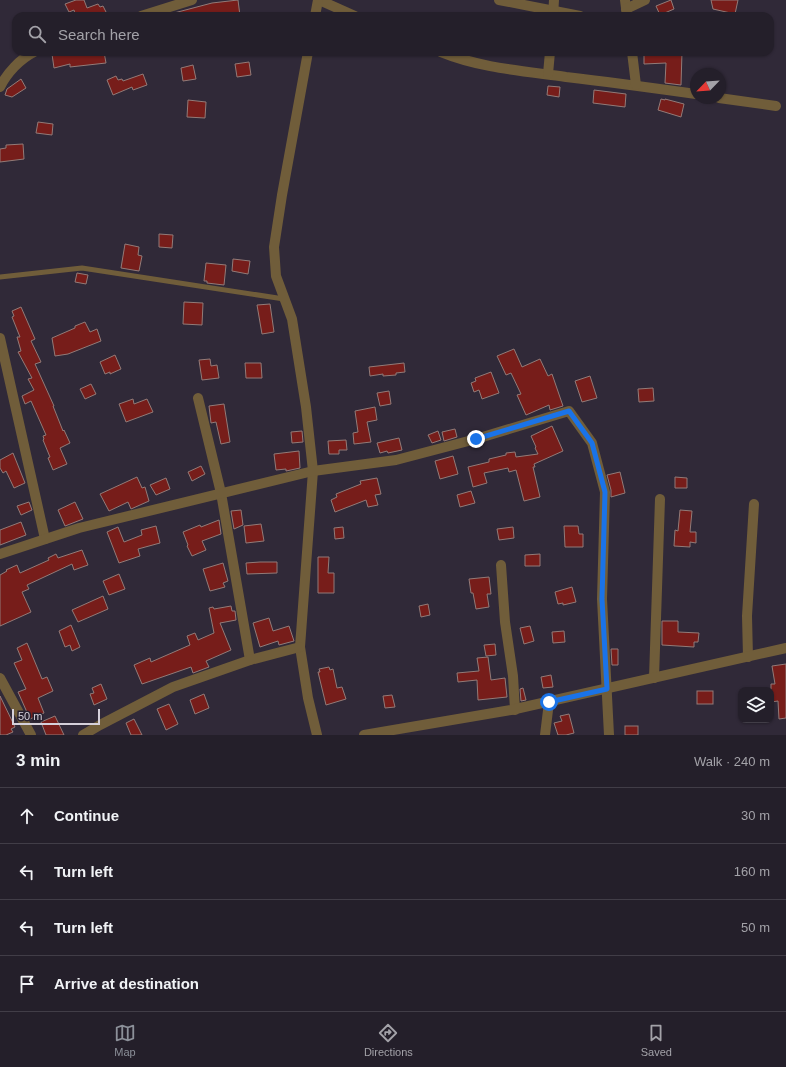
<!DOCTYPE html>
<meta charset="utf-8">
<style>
:root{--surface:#241f2a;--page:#2c2732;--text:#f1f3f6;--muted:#a3a2a8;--line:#413d47;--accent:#8c9099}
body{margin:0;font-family:Arial,sans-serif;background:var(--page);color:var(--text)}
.controls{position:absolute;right:12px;bottom:12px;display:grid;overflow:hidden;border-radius:8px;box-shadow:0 1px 3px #0004}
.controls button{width:36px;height:36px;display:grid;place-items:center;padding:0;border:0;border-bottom:1px solid var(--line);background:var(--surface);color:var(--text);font:20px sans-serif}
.compass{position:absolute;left:690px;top:68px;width:36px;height:36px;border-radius:50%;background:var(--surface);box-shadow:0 1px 3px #0004;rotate:245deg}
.scale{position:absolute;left:12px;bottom:10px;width:88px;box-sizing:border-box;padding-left:4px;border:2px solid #d5d0da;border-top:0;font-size:11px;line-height:14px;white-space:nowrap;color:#d5d0da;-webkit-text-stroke:3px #261f2e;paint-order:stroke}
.stop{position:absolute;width:12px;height:12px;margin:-9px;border:3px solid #1a73e8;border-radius:50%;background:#fff}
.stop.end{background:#1a73e8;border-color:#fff;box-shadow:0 1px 4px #0008}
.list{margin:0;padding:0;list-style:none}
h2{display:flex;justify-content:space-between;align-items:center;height:52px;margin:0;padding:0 16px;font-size:17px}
h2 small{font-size:13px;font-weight:400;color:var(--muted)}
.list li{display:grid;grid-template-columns:26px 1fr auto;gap:12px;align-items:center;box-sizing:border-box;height:56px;padding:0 16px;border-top:1px solid var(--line)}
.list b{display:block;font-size:15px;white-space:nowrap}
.list em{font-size:13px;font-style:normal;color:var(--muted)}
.icon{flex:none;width:22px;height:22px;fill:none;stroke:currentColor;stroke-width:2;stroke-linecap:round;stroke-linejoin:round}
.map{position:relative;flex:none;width:786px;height:735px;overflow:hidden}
.search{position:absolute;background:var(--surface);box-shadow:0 1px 3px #0004;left:12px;right:12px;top:12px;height:44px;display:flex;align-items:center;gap:10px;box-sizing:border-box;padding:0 14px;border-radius:12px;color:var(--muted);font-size:15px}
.sheet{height:276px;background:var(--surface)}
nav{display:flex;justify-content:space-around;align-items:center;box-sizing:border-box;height:56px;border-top:1px solid var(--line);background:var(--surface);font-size:11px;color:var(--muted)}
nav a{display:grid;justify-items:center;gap:2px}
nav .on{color:var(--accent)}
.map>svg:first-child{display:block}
</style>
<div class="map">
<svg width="786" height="735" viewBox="0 0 786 735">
<rect width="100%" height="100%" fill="#302938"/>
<g fill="#771d1a" stroke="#927b78">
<path d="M76,0H84L87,8L98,4L100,7L103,6L108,16H70L75,14L74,10L69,12L65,4Z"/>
<path d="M238,0L240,16H175L174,13L212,3Z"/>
<path d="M671,0L674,9L660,15L656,6Z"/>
<path d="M711,0H738L735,14L713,9Z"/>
<path d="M62,52H104L106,63L70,67V64L54,68L52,54Z"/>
<path d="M644,52H682L681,85L665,83L666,63L644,64Z"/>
<path d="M249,62L251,75L237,77L235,64Z"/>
<path d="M193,65L196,79L183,81L181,68Z"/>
<path d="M143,74L147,85L133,90L132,87L113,95L107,80L116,76L118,80L122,79L123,81Z"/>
<path d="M21,79L26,88L12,97L5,95L7,89Z"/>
<path d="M548,86L560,87L559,97L547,95Z"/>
<path d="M594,90L626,94L625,107L593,103Z"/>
<path d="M661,99L665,100V99L684,104L681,117L658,110Z"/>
<path d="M188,100L206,102L205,118L187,117Z"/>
<path d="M38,122L53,124L52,135L36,133Z"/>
<path d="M23,144L24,159L0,162V149L6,148V145Z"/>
<path d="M159,234L173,235L172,248L159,247Z"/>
<path d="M125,244L139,247L138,255L142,256L139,271L121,268Z"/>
<path d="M233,259L250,261L248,274L232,271Z"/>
<path d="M206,263L226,265L224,285L207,283V281H204Z"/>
<path d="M77,273L88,275L86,284L75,282Z"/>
<path d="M184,302L203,303L202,325L183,324Z"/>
<path d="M270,304L274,332L262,334L257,305Z"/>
<path d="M21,307L35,339L31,341L41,362L35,364L54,406H53L63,431L64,430L70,443L60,448L67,464L53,470L48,458L50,457L43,440L44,439L43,436L46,435L31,401L25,404L22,396L34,390L28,379L32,378L18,352L21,351L17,337H20L12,317L14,316L12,311Z"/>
<path d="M85,322L90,332L97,329L101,341L68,354L55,356L52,338L75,328V326Z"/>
<path d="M514,349L522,367L540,359L548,376L552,374L563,406L550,410L549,405L526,415L517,395L521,394L511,373L506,375L497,356Z"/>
<path d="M115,355L121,369L110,374V372L105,374L100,362Z"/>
<path d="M210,359L211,366L217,365L219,378L202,380L199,360Z"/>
<path d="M245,363H261L262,378H246Z"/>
<path d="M404,363L405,372L396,373V375L383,376V374L370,376L369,367Z"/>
<path d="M491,372L499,393L482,399L479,390L474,392L471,383L476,381L475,378Z"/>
<path d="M590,376L597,398L582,402L575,381Z"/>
<path d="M91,384L96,394L85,399L80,389Z"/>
<path d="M653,388L654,401L639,402L638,389Z"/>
<path d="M389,391L391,404L380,406L377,393Z"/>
<path d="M133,399L134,404L147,399L153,412L126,422L119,404Z"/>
<path d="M224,404L230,442L221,444L216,422L211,423L209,406Z"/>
<path d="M375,407L377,420L367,422L371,442L354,444L353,433L358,432L355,411Z"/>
<path d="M552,426L563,451L534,464L535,467H533L540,497L524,501L516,470L509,472L508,468L484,473L487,483L473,487L468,467L489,462V459L506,455V453L515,452L516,457L538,454L535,448L536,447L531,436Z"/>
<path d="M455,429L457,437L444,441L442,432Z"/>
<path d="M302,431L303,442L292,443L291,432Z"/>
<path d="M438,431L441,440L432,443L428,435Z"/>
<path d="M399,438L402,450L388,453L387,451L380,453L377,443Z"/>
<path d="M346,440L347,450H339V454H329L328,441Z"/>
<path d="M299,451L300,468L286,471V469L276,470L274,454Z"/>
<path d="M13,453L25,483L14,488L6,471L3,473L0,468V460Z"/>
<path d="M453,456L458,474L440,479L435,461Z"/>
<path d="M201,466L205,474L192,481L188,472Z"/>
<path d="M620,472L625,493L611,497V490L607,475Z"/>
<path d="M137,477L142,488L145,487L149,501L131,509L128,502L109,511L100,494Z"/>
<path d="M675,477L687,478V488H675Z"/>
<path d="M166,478L170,489L156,495L150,485Z"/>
<path d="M377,478L381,494L375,495L378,505L368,507L366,500L335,512L331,500L337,497L336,494L361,484L360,481Z"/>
<path d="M471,491L475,503L460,507L457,495Z"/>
<path d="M29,502L32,510L21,515L17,506Z"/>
<path d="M75,502L83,519L65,526L58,510Z"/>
<path d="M241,510L243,525L234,529L231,511Z"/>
<path d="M680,510L692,511L690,532H696V543L690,542V547L674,546L675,530L678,531Z"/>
<path d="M219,520L221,534L202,541L206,550L192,556L187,546L188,545L183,532L200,525L201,527Z"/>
<path d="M21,522L26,535L0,545V530Z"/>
<path d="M261,524L264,541L246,543L244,526Z"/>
<path d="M156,526L160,543L138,549L140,556L119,563L107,532L118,527L124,542L142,535L141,530Z"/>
<path d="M564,526H578L579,534H583V547H565Z"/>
<path d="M343,527L344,538L335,539L334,528Z"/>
<path d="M513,527L514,538L499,540L497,529Z"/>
<path d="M82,550L88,565L74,570L72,564L27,585L29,589L22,592L31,612L0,626V575L7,571L6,570L17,565L20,573L49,560L48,558L56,554L58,558Z"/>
<path d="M540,554V566H525V555Z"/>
<path d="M318,557H329L328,573H334V593H318Z"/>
<path d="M260,562H277V573L247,574L246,563Z"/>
<path d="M223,563L228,581L223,583L225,587L210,591L203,569Z"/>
<path d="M119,574L125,589L109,595L103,581Z"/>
<path d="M489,577L491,594H487L489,607L476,609L473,593H471L469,579Z"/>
<path d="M572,587L576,602L563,605V603L558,604L555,592Z"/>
<path d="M103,596L108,609L78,622L72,610Z"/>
<path d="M428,604L430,615L421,617L419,606Z"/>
<path d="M231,606L232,611H235L236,620L220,623L231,650L206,661L209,667L193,673L191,667L142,684L134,665L150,658L151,662L190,645L187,636L195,633L198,640L214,633L209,608L213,607L214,609Z"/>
<path d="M269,618L273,631L289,626L294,641L279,645L278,641L260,647L253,623Z"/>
<path d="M662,621H678V632L699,633L698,642H694V647L662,645Z"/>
<path d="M71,625L80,647L72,651L70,645L65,647L59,631Z"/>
<path d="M530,626L534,641L524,644L520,628Z"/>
<path d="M564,631L565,642L553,643L552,632Z"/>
<path d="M27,643L42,679L47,677L53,691L38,698L44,713L30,719L18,692L26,689L14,663L22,660L17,648Z"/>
<path d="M495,644L496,655L486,656L484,645Z"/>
<path d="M611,649H618V665H612Z"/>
<path d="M488,657L491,680L505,678L507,697L478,700L477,680L458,682L457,673L479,671L477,658Z"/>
<path d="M786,664V718L779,719L778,701L771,702V684H775L772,666Z"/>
<path d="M329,667L330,670L333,669L337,688L342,687L346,699L326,705L318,672H320L319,669Z"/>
<path d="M551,675L553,687L543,688L541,677Z"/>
<path d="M101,684L107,699L94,705L90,694L94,693L92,688Z"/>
<path d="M523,688L526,700L521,701L520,689Z"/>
<rect x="697" y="691" width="16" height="13"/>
<path d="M204,694L209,708L195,714L190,700Z"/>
<path d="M392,695L395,707L385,708L383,696Z"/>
<path d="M0,696L15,727L11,729L13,732L6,735H0Z"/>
<path d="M169,704L178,724L166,730L157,709Z"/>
<path d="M569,714L574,733L566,735H558L554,723L562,721L560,716Z"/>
<path d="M55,716L64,735H46L41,722Z"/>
<path d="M134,719L142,735H131L126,723Z"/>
<rect x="625" y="726" width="13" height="9"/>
</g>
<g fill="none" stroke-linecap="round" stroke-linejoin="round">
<path stroke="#705d3a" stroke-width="5" d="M0,277L82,268L284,299"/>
<g stroke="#705d3a" stroke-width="10">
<path d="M319,0L355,16"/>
<path d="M499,0L580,16"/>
<path d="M625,0L627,16"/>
<path d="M626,9L645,0"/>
<path d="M141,16L192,0"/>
<path d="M315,16L318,0"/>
<path d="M553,16L554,0"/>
<path d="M308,52L282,195L274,247L276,276L292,319L306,407L313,471L300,647L308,698L317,735"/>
<path d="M441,52C480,68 524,71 566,77C609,82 653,88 696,94"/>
<path d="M632,52L636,85"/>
<path d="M548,74L550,52"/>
<path d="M0,87C7,73 20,59 34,52"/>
<path d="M719,98L776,106"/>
<path d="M0,338L45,539"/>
<path d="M198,398L221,493L250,660"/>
<path d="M0,554L79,528L313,471L396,460L476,439L569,411L592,443L605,492L602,599L609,735"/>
<path d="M501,565L505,622L513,676L515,710"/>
<path d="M748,657L747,616L754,504"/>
<path d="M0,678L31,735"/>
<path d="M654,678L660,499"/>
<path d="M83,735L100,725L173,687L250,660L300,647"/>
<path d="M364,735L511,710L786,648"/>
<path d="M545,735L549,702"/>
</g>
</g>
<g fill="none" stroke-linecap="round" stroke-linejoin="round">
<path stroke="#1a73e8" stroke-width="5" d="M476,439L569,411L592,443L605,492L602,599L607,689L549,702"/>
</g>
</svg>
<div class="controls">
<button><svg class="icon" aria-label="layers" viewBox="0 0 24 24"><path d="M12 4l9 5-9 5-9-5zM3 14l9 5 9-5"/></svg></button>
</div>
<svg class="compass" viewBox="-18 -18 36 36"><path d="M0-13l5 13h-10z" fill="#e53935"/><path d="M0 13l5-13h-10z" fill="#a3a2a8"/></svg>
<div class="scale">50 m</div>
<div class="stop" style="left:549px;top:702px"></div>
<div class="stop end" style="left:476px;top:439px"></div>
<div class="search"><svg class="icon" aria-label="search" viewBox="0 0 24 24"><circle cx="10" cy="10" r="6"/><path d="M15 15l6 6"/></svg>Search here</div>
</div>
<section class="sheet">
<h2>3 min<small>Walk · 240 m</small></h2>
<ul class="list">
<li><svg class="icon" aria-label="ahead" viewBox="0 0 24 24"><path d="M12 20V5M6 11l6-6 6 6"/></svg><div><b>Continue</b></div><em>30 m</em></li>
<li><svg class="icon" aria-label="left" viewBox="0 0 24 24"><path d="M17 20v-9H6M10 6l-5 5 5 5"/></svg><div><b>Turn left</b></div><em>160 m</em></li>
<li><svg class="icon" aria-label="left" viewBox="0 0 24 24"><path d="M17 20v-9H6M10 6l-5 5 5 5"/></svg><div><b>Turn left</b></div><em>50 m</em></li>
<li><svg class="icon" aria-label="arrive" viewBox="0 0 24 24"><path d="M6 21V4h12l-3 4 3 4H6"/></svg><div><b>Arrive at destination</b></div></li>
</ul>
</section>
<nav>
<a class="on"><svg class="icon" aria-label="map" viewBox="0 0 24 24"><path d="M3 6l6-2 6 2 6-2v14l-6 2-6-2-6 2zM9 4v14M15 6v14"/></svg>Map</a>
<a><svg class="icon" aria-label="directions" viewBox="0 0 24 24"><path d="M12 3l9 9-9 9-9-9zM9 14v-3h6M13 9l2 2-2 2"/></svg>Directions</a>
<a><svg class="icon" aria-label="saved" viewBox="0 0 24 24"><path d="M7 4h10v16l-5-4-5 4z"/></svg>Saved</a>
</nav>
